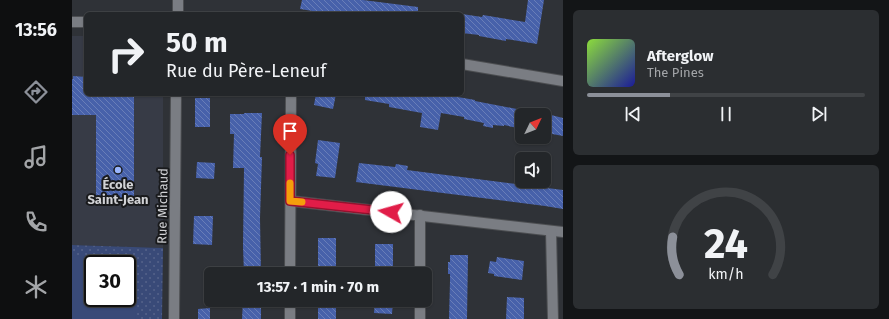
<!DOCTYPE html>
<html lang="fr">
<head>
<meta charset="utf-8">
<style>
	body { margin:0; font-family:"Fira Sans",sans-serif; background:#2b2e31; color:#f1f3f6; height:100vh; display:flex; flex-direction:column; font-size:15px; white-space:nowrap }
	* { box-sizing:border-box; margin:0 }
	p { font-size:13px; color:#a3a5a8 }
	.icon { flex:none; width:22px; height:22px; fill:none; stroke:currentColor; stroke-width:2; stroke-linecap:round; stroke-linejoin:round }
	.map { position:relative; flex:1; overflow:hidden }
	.panel { display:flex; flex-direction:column; gap:10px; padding:10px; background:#131517; width:326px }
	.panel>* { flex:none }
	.guide { position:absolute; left:12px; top:12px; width:380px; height:84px; border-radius:6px; box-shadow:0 1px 3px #0004,0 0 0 1px #404346; background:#232629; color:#f1f3f6; overflow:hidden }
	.needle { width:26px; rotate:47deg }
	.tools { position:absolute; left:443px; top:108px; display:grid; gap:8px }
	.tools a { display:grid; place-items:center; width:36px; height:36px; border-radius:6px; background:#232629; box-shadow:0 1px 3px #0004,0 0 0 1px #404346; font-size:20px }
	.speed { position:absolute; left:12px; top:255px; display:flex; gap:8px; font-size:20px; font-weight:700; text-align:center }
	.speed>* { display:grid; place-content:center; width:52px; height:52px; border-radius:50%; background:#232629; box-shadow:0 1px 3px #0004,0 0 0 1px #404346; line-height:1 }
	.speed .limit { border:2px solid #111; border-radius:6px; background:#fff; color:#111 }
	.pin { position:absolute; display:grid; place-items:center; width:34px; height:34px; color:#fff; margin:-41px -17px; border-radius:50% 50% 50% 0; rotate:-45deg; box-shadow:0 0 4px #0007 }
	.pin .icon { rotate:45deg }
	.me { position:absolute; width:44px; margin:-22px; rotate:277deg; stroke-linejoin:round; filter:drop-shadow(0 0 3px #0008) }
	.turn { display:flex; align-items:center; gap:14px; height:84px; padding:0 16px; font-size:18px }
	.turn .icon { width:52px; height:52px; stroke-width:2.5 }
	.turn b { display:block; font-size:28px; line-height:34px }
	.panel .tile { flex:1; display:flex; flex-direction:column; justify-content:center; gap:6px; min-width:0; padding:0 14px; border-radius:6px; background:#2b2e31 }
	.panel .dial { align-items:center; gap:0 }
	.dial svg { height:104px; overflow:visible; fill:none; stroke:#404346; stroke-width:7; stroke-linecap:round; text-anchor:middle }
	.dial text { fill:#f1f3f6; stroke:none }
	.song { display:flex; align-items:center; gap:12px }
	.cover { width:48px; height:48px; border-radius:6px; background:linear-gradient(135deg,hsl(90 70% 55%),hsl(240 70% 35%)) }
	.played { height:4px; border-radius:2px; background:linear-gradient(90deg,#8c9099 30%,#404346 30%) }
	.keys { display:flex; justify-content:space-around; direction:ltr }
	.trip { position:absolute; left:132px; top:267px; width:228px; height:40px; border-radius:6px; background:#232629; box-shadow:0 1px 3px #0004,0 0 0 1px #404346; font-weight:700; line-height:40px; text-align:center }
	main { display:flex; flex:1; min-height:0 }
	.menu { display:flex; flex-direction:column; width:72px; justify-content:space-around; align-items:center; background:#0e0f10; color:#a3a5a8 }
	.menu .icon { width:28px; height:28px }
	.menu .on { color:#8c9099 }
	.menu b { font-size:18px; color:#f1f3f6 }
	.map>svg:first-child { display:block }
</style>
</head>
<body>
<main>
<nav class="menu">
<b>13:56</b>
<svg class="icon on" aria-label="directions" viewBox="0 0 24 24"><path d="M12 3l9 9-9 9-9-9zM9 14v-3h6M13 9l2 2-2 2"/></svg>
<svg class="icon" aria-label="music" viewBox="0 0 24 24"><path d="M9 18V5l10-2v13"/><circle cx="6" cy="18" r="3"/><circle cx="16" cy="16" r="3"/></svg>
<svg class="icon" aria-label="phone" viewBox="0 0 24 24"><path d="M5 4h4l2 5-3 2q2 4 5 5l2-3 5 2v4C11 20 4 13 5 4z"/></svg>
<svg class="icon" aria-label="climate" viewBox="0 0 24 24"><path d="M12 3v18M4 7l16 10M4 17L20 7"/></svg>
</nav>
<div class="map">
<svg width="491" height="319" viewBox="0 0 491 319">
	<defs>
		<pattern id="grass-dots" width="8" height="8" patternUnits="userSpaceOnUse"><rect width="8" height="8" fill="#394a78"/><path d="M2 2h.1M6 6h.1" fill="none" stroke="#55638a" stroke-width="1.8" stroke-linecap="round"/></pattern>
		<pattern id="building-back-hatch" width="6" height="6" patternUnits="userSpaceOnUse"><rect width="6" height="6" fill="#4761aa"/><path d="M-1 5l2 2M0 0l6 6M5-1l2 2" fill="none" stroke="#697eb8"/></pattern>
	</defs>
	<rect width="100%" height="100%" fill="#2f3237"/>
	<!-- built -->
	<polygon fill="#373b46" points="0,36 14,36 14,94 91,94 91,248 0,245"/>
	<!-- grass -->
	<path fill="url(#grass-dots)" fill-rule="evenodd" d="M 0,245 L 91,248 L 90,319 L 0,319 ZM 21,264 L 55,264 L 55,298 L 21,298 Z"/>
	<!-- pitch -->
	<path fill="#394a78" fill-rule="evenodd" d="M 0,256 L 65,259 L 63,319 L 0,319 ZM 21,264 L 55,264 L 55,298 L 21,298 Z"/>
	<!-- building -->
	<g fill="url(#building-back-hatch)">
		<polygon points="230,0 291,0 346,7 346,14 268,14 253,11 253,13 228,9"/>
		<polygon points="456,0 472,0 465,44 434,39 434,41 407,36 407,35 390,33 390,14 410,17 411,15 453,22"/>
		<polygon points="1,76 14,77 14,94 62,94 62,198 24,198 24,115 0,115 0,79 1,79"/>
		<polygon points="244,94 264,94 261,109 242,105"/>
		<polygon points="293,94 369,94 403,100 403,101 450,110 450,129 432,125 432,126 421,125 421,128 411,126 412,123 392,119 392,117 369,113 366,130 348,127 350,113 317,107 317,104 293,100"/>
		<rect x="123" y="98" width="15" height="29"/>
		<polygon points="172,113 190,113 188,157 190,157 188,218 189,274 172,274 171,246 172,168 161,168 162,134 158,134 158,114 172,114"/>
		<polygon points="479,115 491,118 491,136 475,133"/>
		<polygon points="246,140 268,143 263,178 244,176 246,164 243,163"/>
		<polygon points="125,162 143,163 142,179 124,178"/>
		<polygon points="287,163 323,167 324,164 336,166 335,170 491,190 491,209 473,206 284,182"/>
		<polygon points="122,216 141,216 140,245 121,244"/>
		<rect x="246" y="238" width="18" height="35"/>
		<rect x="303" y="244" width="18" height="30"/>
		<polygon points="378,255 396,255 395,319 377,319 378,281 378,274 376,274 376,262 378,262"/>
		<polygon points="425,257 452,261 450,280 422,276 422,274 416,273 418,261 424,262"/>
		<polygon points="435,297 452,298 452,319 434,319"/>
		<polygon points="171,300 189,300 189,319 170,319"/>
		<rect x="246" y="300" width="18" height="19"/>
		<polygon points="303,300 321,300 320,314 302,313"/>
		<polygon points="138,308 138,319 126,319 126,309"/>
	</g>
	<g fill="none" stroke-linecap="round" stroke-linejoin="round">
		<!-- street casing -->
		<g stroke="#4c4e51" stroke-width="12">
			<g id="street">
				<polyline points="106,14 106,0"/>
				<polyline points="219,201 491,232"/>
				<polyline points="348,215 348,274"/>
				<polyline points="479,231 481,319"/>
				<polyline points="218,274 219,94"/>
				<polyline points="348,300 348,319"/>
				<polyline points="102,319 104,94"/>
				<polyline points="218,319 218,300"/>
			</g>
		</g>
		<!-- secondary casing -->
		<g stroke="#4c4e51" stroke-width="12">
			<g id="secondary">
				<polyline points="0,22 14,22"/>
				<polyline points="390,64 491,81"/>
			</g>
		</g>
		<!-- street -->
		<use href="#street" stroke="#7a7d83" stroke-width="10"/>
		<!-- secondary -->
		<use href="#secondary" stroke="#7a7d83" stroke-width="10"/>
	</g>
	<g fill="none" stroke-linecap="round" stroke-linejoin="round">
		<!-- route casing -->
		<g stroke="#92132f" stroke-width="10">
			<polyline id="route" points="218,155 218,201 319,212"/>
		</g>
		<!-- route -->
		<use href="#route" stroke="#e11d48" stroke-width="7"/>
		<!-- slow -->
		<polyline stroke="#f59e0b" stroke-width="7" points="218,183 218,201 230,202"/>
	</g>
	<!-- markers -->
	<circle fill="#99b5fd" stroke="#191a1c" stroke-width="1.5" cx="46" cy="170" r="4"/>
	<g text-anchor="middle" stroke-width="4" stroke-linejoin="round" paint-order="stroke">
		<!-- poi labels -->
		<g font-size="13" font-weight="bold" fill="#d1d2d5" stroke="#191a1c">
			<text x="46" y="189">École<tspan x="46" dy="15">Saint-Jean</tspan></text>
		</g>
		<!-- street labels -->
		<g font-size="13" fill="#d1d2d5" stroke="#191a1c">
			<text transform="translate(90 206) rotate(-89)" y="5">Rue Michaud</text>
		</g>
	</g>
</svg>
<div class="tools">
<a><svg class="needle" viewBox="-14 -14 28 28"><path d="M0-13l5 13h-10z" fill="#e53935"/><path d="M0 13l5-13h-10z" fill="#a3a5a8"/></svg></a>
<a><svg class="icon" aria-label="sound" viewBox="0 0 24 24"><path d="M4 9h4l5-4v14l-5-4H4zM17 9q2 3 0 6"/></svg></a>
</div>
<div class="speed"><div class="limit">30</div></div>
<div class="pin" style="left:218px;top:155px;background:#d93025"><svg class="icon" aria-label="arrive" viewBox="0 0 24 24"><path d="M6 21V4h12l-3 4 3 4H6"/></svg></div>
<svg class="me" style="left:319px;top:212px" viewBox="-20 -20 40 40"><circle r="19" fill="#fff"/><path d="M0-13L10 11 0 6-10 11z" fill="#e11d48"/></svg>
<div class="trip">13:57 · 1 min · 70 m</div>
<div class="guide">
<div class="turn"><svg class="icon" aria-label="right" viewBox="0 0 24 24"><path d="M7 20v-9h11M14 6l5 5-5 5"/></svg><div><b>50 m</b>Rue du Père-Leneuf</div></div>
</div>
</div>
<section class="panel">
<div class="tile">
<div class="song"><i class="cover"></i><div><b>Afterglow</b><p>The Pines</p></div></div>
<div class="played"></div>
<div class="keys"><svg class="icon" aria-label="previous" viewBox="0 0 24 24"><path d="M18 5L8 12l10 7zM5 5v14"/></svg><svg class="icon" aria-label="pause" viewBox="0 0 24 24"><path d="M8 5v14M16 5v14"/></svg><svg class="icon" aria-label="next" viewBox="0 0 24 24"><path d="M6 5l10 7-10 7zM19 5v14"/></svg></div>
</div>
<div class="tile dial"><svg viewBox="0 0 100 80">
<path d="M14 69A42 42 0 1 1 86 69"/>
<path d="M14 69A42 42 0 0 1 9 40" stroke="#8c9099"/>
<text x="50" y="56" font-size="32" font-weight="700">24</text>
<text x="50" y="72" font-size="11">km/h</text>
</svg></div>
</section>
</main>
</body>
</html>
